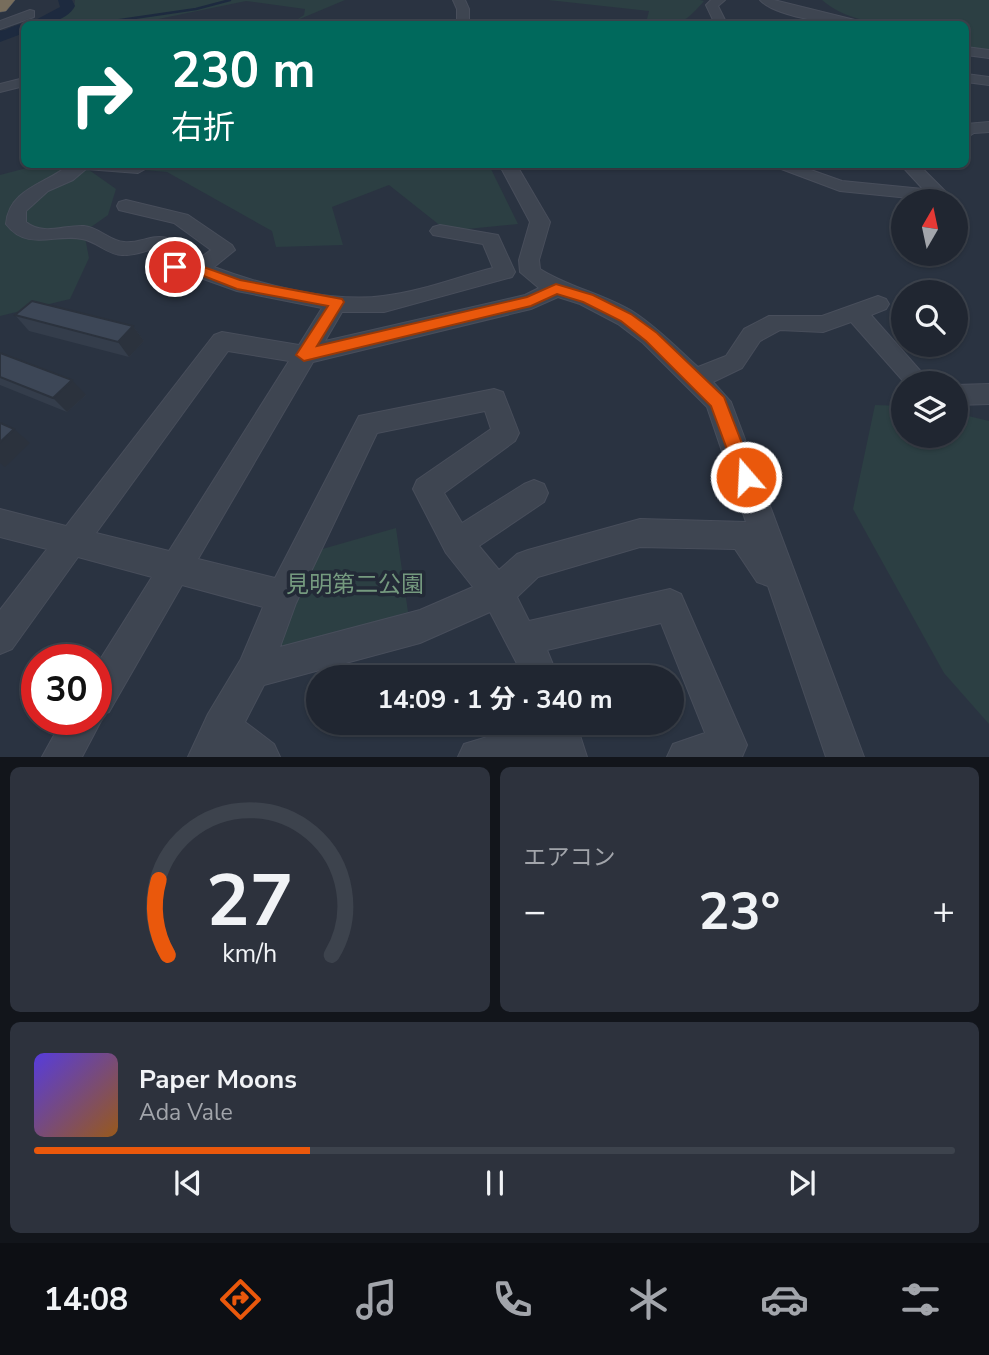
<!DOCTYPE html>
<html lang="ja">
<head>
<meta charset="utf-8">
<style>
	body { margin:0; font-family:"Nunito Sans","Noto Sans JP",sans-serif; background:#2d323d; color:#f1f3f6; height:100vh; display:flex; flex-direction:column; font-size:26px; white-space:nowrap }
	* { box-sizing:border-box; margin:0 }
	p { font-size:23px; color:#a2a5ab }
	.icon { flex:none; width:38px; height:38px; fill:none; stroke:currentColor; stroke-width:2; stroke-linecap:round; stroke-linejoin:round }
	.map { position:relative; height:757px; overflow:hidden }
	.panel { display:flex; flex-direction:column; gap:10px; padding:10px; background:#12151b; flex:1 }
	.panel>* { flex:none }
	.hud { position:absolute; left:21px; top:21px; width:948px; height:147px; border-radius:10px; box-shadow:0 2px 5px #0004,0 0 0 2px #3d434d; background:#00695c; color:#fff; overflow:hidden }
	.needle { width:46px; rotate:9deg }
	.controls { position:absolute; left:891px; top:189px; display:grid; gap:14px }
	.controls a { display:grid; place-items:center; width:77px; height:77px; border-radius:50%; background:#202631; box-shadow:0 2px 5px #0004,0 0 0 2px #3d434d; font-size:35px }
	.speed { position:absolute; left:21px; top:644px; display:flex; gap:14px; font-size:35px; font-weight:700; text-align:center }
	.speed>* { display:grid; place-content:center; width:91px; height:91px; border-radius:50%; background:#202631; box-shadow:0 2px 5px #0004,0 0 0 2px #3d434d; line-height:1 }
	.speed .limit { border:10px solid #d22; background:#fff; color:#111 }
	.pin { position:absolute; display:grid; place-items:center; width:60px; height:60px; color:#fff; margin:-30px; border:4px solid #fff; border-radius:50%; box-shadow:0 2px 7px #0007 }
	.me { position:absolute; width:77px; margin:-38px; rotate:341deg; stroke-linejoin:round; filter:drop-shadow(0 0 5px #0008) }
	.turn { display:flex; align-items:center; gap:24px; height:147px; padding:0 35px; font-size:32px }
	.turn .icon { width:91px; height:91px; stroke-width:2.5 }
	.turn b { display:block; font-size:49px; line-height:60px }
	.big { font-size:52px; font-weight:700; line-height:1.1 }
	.panel .card { flex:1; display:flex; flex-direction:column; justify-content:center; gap:10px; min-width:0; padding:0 24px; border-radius:10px; background:#2d323d }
	.panel .dial { align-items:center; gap:0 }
	.dial svg { height:182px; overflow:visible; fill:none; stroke:#3d434d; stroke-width:7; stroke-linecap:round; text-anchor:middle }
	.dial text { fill:#f1f3f6; stroke:none }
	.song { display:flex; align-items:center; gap:21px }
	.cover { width:84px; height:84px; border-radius:10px; background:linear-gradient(135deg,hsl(250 70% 55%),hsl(30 70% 35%)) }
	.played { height:7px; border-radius:4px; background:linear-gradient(90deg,#ea580c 30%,#3d434d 30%) }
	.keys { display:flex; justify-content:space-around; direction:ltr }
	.heat { display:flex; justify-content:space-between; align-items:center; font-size:38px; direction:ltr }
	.panel .tiles { flex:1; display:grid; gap:10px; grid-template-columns:1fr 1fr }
	.card:last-child { grid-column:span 2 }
	.trip { position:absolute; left:306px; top:665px; width:378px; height:70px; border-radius:35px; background:#202631; box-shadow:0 2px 5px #0004,0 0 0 2px #3d434d; font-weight:700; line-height:70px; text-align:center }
	.menu { display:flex; height:112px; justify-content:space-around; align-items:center; background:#0d0f14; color:#a2a5ab }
	.menu .icon { width:49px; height:49px }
	.menu .active { color:#ea580c }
	.menu b { font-size:32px; color:#f1f3f6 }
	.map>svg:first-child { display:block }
</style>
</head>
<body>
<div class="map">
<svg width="989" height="757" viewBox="0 0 989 757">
	<rect width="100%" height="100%" fill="#2a3341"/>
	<!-- green -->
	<g fill="#2c3f43">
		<polygon points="75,0 345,0 295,21 304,15 305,9 246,1 134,24 41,24 74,8"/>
		<path d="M 548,0 L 700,0 L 704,1 C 684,24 677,28 646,23 L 649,11 Z"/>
		<path d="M 822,0 L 989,0 L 989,52 L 966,46 L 966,24 C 919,24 859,32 822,0 Z"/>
		<polygon points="38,165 82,165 116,189 108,215 84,232 89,258 70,299 0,316 0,175"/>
		<polygon points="87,165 489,165 518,224 447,231 389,185 332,207 343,245 276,247 272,231 167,172"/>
		<polygon points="875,405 903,406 903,436 956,436 956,413 989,421 989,724 944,673 853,509"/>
		<polygon points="396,528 408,612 271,654 319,550"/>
	</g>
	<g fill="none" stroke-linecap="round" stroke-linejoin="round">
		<!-- stream -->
		<g stroke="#1d2a3f" stroke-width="2.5">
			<polyline points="93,24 196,9 230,0"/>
			<polyline points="0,32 17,30"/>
		</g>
		<!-- river -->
		<path fill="#1d2a3f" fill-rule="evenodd" d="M 58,0 L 72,0 L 75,6 C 66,23 42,24 24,24 L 24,33 L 0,42 L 0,32 C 8,29 19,22 28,24 L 60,7 Z"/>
		<!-- minor casing -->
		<g stroke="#484e5b" stroke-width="2">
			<g id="minor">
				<polygon points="453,0 465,0 469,9 469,24 457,24 457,9"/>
				<polygon points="711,0 725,0 718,6 727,24 715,24 706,5"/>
				<path d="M 760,0 L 774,0 L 871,24 C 846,26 778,19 760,0 Z"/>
				<polygon points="30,10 34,11 34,17 0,29 0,21"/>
				<polygon points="966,47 989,50 989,58 966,55"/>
				<polygon points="966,74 989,77 989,85 966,82"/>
				<polygon points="24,78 24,86 0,92 0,84"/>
				<polygon points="989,122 989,132 974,133 966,138 966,124"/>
				<path d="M 70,164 L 144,164 L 147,168 L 138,173 L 86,169 L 73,180 L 48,191 L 26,211 L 26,222 C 44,236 63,225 84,226 C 98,227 110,241 124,242 C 139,244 152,234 167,238 L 181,261 L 194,262 L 211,250 L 174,223 L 119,210 L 117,206 L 119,202 L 126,200 L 188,215 L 232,245 L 235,250 L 214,267 C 261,285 334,303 383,296 C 420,292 457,277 493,268 L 483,244 L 433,235 L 430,231 L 433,227 L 440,225 L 498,235 L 515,272 L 512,277 L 384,312 L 342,312 L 325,341 L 525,295 L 539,288 L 520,272 L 519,260 L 530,222 L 499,164 L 516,164 L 550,222 L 539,260 L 540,269 C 570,288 605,294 635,313 C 658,328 678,349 698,367 L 726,356 L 744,329 L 769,316 L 822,316 L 878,296 L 886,299 L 889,304 L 886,309 L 871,315 L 931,383 L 905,383 L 851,322 L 823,332 L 780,330 L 760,341 L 742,368 L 713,382 L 731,402 L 864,757 L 826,757 L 768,586 L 757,582 L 735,549 L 640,547 L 538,577 L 517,597 L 529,621 L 670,589 L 681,594 L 747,745 L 742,757 L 667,757 L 673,744 L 705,733 L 661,623 L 547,650 L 558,677 L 524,677 L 490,612 L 420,643 L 264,685 L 245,722 L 274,744 L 280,757 L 188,757 L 208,714 L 241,659 L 263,607 L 182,585 L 109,712 L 100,715 L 102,719 L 82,757 L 42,757 L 63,719 L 96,719 L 96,666 L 152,577 L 78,557 L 12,649 L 0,654 L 0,610 L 47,549 L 0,537 L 0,509 L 66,526 L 214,335 L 222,332 L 299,345 L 322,308 L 237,291 L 195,276 L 168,272 L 154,249 C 144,251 132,256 122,255 C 108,255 96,241 82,239 C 56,233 27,252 6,224 C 9,188 47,184 70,164 ZM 558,297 L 580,304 L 618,324 L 643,343 L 707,407 L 746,522 L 640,519 L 528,550 L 517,554 L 499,570 L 479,546 L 544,502 L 548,493 L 544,484 L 534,480 L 524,484 L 462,523 L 444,493 L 515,441 L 519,433 L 503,392 L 494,389 L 359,416 L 275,578 L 198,559 L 313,362 L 531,309 ZM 228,351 L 289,361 L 169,551 L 96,533 ZM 485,411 L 491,429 L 417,480 L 413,489 L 446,553 L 473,587 L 420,610 L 280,647 L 296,603 L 377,433 Z"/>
				<polygon points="768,164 794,164 842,181 923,189 900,164 918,164 950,196 939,201 840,191"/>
				<polygon points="989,384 989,404 956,405 956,385"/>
				<polygon points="533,723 576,723 587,757 458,757 464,744"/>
			</g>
		</g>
		<!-- highway casing -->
		<g stroke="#49505c" stroke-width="1">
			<polygon id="highway" points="0,0 15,0 6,11 0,12"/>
		</g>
		<!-- minor -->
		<use href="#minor" fill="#3e4551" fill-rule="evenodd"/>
		<!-- highway -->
		<use href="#highway" fill="#776d5c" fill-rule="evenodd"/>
	</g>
	<!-- wall -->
	<g fill="#343d4b">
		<polygon points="15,315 133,326 144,341 129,357 29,331"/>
		<polygon points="0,353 86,395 67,412 0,385"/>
	</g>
	<!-- shaded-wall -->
	<g fill="#2b323d">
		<polygon points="133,326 144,341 129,357 118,342"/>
		<polygon points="72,380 86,395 67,412 53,398"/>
		<polygon points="14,429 30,443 5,467 0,463 0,442"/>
	</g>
	<!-- building -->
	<g fill="#3d4757" stroke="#2b323d" stroke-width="2">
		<polygon points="32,301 133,326 118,342 15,315"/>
		<polygon points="0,353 72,380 53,398 0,377"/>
		<polygon points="0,423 14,429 0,442"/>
	</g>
	<!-- route -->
	<polygon fill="#ea580c" stroke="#983908" stroke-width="2" points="175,263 198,265 240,280 342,299 344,302 317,346 527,297 556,284 593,295 631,314 657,333 724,397 755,477 752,482 739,482 711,406 646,341 621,321 583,302 557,294 531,306 304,361 296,355 328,306 237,289 196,273 170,270 170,264"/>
	<g text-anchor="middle" stroke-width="7" stroke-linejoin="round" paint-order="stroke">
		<!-- near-park labels -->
		<g font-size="23" fill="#759a7f" stroke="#232a37">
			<text x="355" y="592">見明第二公園</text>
		</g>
	</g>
</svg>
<div class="controls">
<a><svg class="needle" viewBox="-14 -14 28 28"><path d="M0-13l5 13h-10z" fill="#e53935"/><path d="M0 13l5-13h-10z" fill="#a2a5ab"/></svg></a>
<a><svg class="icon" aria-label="search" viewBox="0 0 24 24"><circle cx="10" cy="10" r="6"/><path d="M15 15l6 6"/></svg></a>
<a><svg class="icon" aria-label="layers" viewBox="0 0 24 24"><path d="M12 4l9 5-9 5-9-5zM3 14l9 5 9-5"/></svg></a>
</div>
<div class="speed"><div class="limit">30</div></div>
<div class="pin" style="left:175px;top:267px;background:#d93025"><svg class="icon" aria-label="arrive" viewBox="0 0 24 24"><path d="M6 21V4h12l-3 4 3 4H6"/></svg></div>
<svg class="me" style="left:746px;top:477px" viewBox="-20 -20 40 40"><circle r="17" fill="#ea580c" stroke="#fff" stroke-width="3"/><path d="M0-11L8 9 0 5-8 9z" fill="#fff"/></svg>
<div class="trip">14:09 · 1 分 · 340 m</div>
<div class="hud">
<div class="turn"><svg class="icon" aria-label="right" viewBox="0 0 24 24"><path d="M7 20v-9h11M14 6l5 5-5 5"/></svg><div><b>230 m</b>右折</div></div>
</div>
</div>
<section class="panel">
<div class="tiles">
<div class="card dial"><svg viewBox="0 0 100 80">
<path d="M14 69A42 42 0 1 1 86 69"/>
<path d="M14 69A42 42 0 0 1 10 36" stroke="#ea580c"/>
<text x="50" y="56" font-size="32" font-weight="700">27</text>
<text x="50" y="72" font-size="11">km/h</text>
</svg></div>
<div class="card"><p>エアコン</p>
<div class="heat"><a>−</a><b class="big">23°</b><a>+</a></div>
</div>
<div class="card">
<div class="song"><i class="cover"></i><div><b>Paper Moons</b><p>Ada Vale</p></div></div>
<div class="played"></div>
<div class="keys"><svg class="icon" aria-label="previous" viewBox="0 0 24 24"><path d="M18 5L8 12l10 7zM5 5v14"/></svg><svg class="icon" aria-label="pause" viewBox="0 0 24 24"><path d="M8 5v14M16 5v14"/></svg><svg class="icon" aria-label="next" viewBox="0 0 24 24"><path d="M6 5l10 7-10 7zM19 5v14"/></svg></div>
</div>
</div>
</section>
<nav class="menu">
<b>14:08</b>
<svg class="icon active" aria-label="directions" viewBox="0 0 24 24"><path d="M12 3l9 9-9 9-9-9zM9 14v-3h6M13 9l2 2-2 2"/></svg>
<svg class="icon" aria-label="music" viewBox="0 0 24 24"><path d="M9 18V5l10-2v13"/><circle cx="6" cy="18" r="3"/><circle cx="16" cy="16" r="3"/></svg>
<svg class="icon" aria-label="phone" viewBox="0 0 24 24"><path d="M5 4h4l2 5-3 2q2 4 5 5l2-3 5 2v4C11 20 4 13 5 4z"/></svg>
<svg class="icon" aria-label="climate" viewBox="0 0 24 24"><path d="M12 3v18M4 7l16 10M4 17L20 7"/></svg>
<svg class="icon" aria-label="car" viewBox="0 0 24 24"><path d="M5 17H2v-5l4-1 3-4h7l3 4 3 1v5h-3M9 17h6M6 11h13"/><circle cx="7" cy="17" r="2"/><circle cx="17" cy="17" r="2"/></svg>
<svg class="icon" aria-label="filters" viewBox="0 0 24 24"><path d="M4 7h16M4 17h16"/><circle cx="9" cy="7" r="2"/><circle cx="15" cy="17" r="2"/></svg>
</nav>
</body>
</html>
